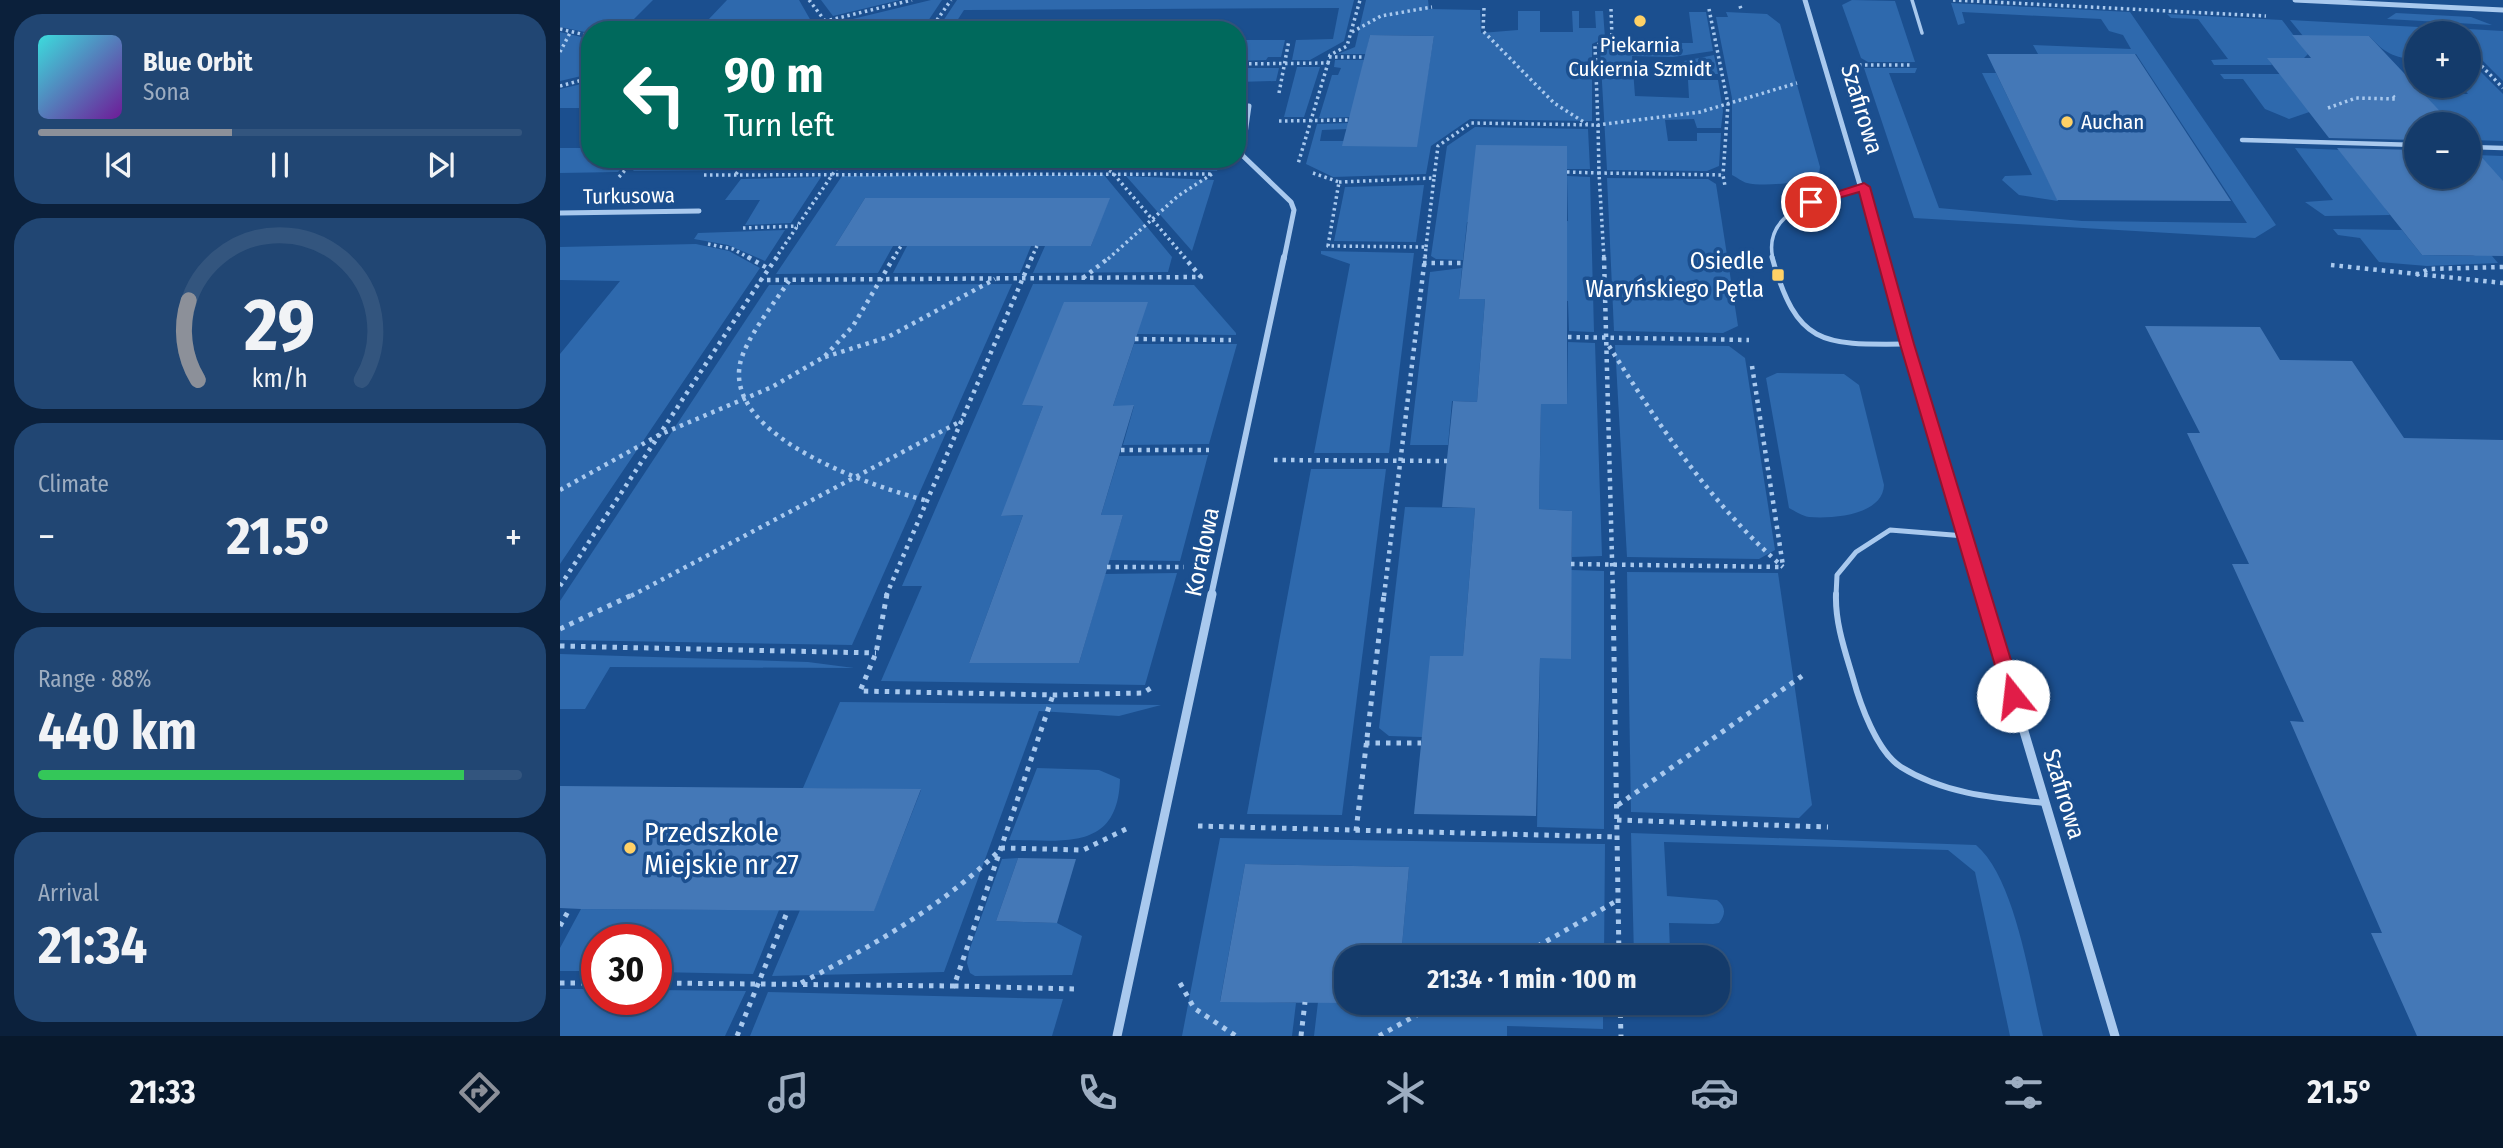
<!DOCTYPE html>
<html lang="en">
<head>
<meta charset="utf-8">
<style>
	body { margin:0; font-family:"Fira Sans Condensed",sans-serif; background:#214673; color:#f1f3f6; height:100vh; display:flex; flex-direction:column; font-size:26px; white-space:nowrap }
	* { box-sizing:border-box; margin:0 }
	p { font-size:23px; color:#9dadc1 }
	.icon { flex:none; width:38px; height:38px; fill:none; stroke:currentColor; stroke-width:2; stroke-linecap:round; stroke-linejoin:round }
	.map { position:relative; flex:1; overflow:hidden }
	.drawer { display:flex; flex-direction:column; gap:14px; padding:14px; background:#0b203b; width:560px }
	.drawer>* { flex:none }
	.banner { position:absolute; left:21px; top:21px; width:665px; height:147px; border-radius:28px; box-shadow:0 2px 5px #0004,0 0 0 2px #33557e; background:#00695c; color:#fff; overflow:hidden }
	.buttons { position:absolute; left:1844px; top:21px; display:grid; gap:14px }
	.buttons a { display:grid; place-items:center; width:77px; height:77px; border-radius:50%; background:#143b6b; box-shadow:0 2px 5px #0004,0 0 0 2px #33557e; font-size:35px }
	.speed { position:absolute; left:21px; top:924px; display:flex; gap:14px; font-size:35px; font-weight:700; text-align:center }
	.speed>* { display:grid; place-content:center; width:91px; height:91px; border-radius:50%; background:#143b6b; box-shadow:0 2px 5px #0004,0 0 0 2px #33557e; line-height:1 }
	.speed .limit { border:10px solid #d22; background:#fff; color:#111 }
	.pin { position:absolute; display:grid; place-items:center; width:60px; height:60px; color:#fff; margin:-30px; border:4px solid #fff; border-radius:50%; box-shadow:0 2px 7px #0007 }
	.me { position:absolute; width:77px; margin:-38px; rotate:344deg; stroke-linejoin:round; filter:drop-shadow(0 0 5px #0008) }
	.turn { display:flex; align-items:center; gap:24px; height:147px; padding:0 28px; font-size:32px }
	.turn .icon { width:91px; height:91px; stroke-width:2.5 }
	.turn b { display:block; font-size:49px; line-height:60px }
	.big { font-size:52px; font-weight:700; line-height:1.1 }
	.drawer .widget { flex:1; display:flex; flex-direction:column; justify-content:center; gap:10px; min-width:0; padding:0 24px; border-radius:28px; background:#214673 }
	.drawer .dial { align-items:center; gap:0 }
	.dial svg { height:182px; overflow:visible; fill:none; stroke:#33557e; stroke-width:7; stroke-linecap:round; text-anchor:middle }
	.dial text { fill:#f1f3f6; stroke:none }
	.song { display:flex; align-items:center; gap:21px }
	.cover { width:84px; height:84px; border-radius:10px; background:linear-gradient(135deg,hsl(180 70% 55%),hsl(280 70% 35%)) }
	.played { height:7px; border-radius:4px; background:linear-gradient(90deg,#8c9099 40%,#33557e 40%) }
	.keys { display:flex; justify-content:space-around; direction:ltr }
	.heat { display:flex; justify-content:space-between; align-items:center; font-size:38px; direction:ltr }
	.charge { height:10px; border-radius:5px; background:linear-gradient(90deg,#34c759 88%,#33557e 0) }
	.trip { position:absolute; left:774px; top:945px; width:396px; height:70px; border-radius:28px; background:#143b6b; box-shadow:0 2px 5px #0004,0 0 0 2px #33557e; font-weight:700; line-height:70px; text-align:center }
	.menu { display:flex; height:112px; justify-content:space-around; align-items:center; background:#08182b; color:#9dadc1 }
	.menu .icon { width:49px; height:49px }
	.menu .selected { color:#8c9099 }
	.menu b { font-size:32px; color:#f1f3f6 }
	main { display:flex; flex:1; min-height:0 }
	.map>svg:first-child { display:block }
</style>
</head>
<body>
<main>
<section class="drawer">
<div class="widget">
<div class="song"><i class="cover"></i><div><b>Blue Orbit</b><p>Sona</p></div></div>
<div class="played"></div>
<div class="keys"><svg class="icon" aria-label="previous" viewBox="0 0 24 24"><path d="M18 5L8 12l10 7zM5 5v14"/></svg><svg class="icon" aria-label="pause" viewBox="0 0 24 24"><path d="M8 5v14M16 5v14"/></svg><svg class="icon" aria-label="next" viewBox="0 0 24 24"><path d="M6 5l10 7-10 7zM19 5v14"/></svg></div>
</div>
<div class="widget dial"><svg viewBox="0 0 100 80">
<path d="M14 69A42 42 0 1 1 86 69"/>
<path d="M14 69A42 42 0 0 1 10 34" stroke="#8c9099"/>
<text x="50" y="56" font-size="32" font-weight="700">29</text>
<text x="50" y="72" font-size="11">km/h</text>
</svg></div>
<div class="widget"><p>Climate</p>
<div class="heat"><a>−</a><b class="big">21.5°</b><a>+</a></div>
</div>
<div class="widget"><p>Range · 88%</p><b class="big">440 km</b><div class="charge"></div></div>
<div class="widget"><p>Arrival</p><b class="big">21:34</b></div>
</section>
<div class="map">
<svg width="1943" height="1036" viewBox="0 0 1943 1036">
	<rect width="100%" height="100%" fill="#1b4f8f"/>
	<!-- green -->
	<g fill="#2e69ad">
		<polygon points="0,0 93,0 74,19 148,20 167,0 239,0 251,21 216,30 30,30 30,33 0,27"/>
		<polygon points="261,0 340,0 273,16"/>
		<polygon points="371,0 382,0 362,30 283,30 272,24"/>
		<polygon points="397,0 794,0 784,41 750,60 732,60 736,40 773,39 779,8 404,10 391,30 377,30"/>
		<polygon points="806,0 868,0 869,9 920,10 921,33 958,30 958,11 980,11 980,32 1013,32 1012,11 1019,11 1019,28 1036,28 1035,11 1043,11 1045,38 1032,44 1032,121 910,119 871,146 866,174 773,177 746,164 757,124 790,123 789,129 762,130 760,141 786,141 786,146 856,146 874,36 810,35 806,54 778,54 795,47"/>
		<polygon points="1292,0 1335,1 1355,62 1308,62 1301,58 1282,5"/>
		<polygon points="1391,3 1570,12 1716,225 1695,238 1354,218 1304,68 1357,68 1355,73 1329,73 1379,208 1522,221 1687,223 1576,54 1478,54 1473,45 1571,49 1563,35 1549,31 1541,19 1402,12 1405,23 1398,25"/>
		<polygon points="1129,12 1146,12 1153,51 1113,57 1072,56 1075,96 1129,98 1128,80 1158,80 1163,111 1161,128 1137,128 1134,119 1105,120 1108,141 1137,141 1137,133 1161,133 1159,166 1147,171 1047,170 1040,47 1047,43 1133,43"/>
		<path d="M 1166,12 L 1207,14 L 1220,24 L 1260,167 L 1259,174 C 1246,183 1204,187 1187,183 C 1182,182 1177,177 1172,175 L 1172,98 L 1156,17 L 1168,17 Z"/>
		<polygon points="1836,13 1911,17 1932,25 1827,19"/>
		<polygon points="1607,14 1722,20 1748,54 1744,58 1708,58 1712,65 1654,65 1651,60 1668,59 1638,19 1611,18"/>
		<path d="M 1730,20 L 1877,28 L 1883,33 L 1857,33 L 1857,59 C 1833,58 1825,53 1809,36 L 1743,36 Z"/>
		<polygon points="1890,28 1943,31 1943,81 1909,47 1909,33 1895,33"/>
		<polygon points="0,32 30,39 30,74 0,81"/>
		<polygon points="677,40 725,40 721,57 708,57 706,60 677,61"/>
		<polygon points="1154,55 1158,74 1127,74 1124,61"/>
		<polygon points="775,60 804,60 792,117 759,118 772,75 778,75 781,68 774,67"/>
		<polygon points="1909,60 1943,94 1943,141 1909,140 1909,124 1857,124 1847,89 1861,90 1864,94 1908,94 1901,86 1909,86"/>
		<polygon points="737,67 760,67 744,117 724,117"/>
		<polygon points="677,68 719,68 716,81 677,82"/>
		<polygon points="1422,73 1436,73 1498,201 1459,195 1442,180 1445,176 1472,175"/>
		<polygon points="1660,74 1720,74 1796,96 1729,119 1705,109 1683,79 1664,79"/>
		<polygon points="30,82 30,108 0,108 0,89"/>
		<polygon points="915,127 1028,129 1030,169 1007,169 1006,146 936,146 931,222 907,222 903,260 876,259 871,256 887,146"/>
		<polygon points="30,144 30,159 70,159 58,172 0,173 0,148 26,148"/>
		<polygon points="1735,148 1857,153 1857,177 1909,177 1916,155 1943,156 1943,181 1852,177 1825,208 1830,215 1765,216 1745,202 1773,200"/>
		<polygon points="83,159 181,159 173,170 73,171"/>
		<polygon points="194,159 273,159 266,169 186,170"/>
		<polygon points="292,159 515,159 528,166 286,168"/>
		<polygon points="544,159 634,159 634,168 658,168 657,171 561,167"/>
		<polygon points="544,175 612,257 608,272 473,273 485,246 531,246 549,198 305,198 275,246 333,246 318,273 216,274 282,176"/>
		<polygon points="566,176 654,180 632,251"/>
		<polygon points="1007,176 1030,177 1034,332 1009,331 1008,301 983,300 984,222 1008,221"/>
		<polygon points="261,177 231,223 185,225 200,200 165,200 181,179"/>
		<polygon points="1047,178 1148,179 1156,184 1178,326 1163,333 1054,331"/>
		<polygon points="864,185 856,242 774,241 785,187"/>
		<polygon points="1773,229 1842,230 1862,255 1913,256 1927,250 1938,263 1867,266 1819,262 1800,238 1778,235"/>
		<polygon points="225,230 205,261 168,245 134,239 138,233"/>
		<polygon points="136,244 169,251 200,268 0,564 0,354 60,281 0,280 0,247"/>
		<polygon points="347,246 471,246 460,273 333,273"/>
		<polygon points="761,251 854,253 829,453 754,453 790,264 761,254"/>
		<polygon points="902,268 899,299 925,299 917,402 892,401 888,445 850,445 870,272"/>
		<polygon points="452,284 292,645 0,640 0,601 209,285"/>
		<polygon points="473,284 634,285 676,333 676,335 577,334 462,405 483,406 442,516 463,515 409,663 519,663 545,574 617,573 585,685 321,681 362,586 342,586"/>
		<polygon points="1008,342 1035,343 1042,556 1012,557 1012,511 979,509 981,404 1007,403"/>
		<polygon points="574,344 677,344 649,444 563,445 574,406 553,406"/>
		<polygon points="1055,345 1169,346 1185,358 1215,550 1199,559 1067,557"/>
		<path d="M 1217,373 L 1284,374 L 1299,385 L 1324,485 C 1323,515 1273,519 1249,517 C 1242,516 1235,511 1229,508 L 1206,378 Z"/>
		<polygon points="648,455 620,561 549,560 563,515 541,515 559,456"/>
		<polygon points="751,469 826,469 782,815 687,814"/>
		<polygon points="845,507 915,508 903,656 862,737 829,736 819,728"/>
		<polygon points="1011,570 1044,571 1044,829 977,827 980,658"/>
		<polygon points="1067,572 1218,573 1252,805 1239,818 1071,812"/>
		<polygon points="0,654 248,662 294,668 50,667 25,709 0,709"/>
		<polygon points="280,702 601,705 559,716 479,711 384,972 212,976 240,910 314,910 361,790 243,788"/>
		<path d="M 477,768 L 539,770 L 560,779 C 558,852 503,840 449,840 Z"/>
		<path d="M 1071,833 L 1416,845 C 1456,879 1470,984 1483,1036 L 1450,1036 L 1415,872 L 1388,850 L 1104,842 L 1107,896 L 1157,900 C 1166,907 1166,914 1159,923 L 1153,924 L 1109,923 L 1110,951 L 1082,949 L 1082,957 L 1074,957 Z"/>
		<polygon points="660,838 1045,844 1044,957 841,957 849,867 685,864 660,1001 736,1003 732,1036 622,1036"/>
		<polygon points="458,858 436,921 497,923 522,936 512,975 415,976 410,973 407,963 409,951 442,859"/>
		<polygon points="21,909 219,910 193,974 96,972 96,940 37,940 37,971 0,971 0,948"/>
		<polygon points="0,989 37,989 37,999 96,999 96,990 186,991 165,1036 0,1036"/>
		<polygon points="208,992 503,999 492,1036 190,1036"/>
		<polygon points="758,1002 1043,1003 1043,1029 947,1026 947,1036 754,1036"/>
	</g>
	<!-- building -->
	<g fill="#4478b7">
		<polygon points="810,35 874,36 857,147 782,146"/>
		<polygon points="1732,35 1809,36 1892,124 1857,124 1857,140 1769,138 1707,58 1751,58"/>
		<polygon points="1427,54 1575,54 1671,201 1497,200"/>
		<polygon points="916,145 1007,146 1007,404 981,404 979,509 1012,511 1011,659 980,658 976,816 854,814 870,656 903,656 915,508 882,507 893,401 917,402 925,299 899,299"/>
		<polygon points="1777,148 1857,150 1857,177 1909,177 1909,152 1917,152 1943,181 1943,256 1862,255"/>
		<polygon points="305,198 550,198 531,246 275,246"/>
		<polygon points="504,302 588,302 553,406 574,405 541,515 563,515 519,663 409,663 463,515 441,516 483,406 462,405"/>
		<polygon points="1585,326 1700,327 1720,360 1792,361 1844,438 1943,440 1943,1036 1857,1036 1811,933 1822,933 1730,721 1744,722 1672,564 1689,564 1627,433 1640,433"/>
		<polygon points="0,786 243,788 361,789 314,911 21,909 0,908"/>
		<polygon points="458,858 516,859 497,923 436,921"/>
		<polygon points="685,864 849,867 841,957 786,957 786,1003 660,1002"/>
	</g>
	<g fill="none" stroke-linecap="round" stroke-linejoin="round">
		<!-- path-far2 -->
		<g stroke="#a9c9ee" stroke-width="3.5" stroke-dasharray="2.5 3.5" stroke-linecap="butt">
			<polyline points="249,0 272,30"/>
			<polyline points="1393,0 1706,16"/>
			<polyline points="1180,6 1181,9"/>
			<polyline points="924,8 923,31 994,103 1027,124"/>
			<polyline points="1051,9 1052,38 1035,46 1038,125 1140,112 1237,83"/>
			<polyline points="1149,9 1168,104 1163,175"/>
			<polyline points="0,29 30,36"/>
			<polyline points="229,30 352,0"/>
			<polyline points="370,30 391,0"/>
			<polyline points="792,32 821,16 872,7"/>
			<polyline points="0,52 11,31"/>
			<polyline points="1909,53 1943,88"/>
			<polyline points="769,57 805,57"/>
			<polyline points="768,63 770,55 787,46 800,0"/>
			<polyline points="677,64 768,63 738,164"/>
			<polyline points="1299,65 1350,65"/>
			<polyline points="0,86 30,78"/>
			<polyline points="719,93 729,40"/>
			<polyline points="1768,108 1796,98 1836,99 1833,96"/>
			<polyline points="719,121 791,120"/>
			<polyline points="528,159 552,172 626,259"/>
			<polyline points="1007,172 1039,173 1044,259"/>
			<polyline points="753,173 779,182 768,246 866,247 865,259"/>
			<polyline points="176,174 187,159"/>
			<polyline points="144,175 654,174"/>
			<polyline points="59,177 75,159"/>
			<polyline points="779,182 874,178 878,146 911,123 1038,125 1039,173 1163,175 1165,186"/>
			<polyline points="183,228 238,226"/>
			<polyline points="148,244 173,249 191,259"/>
			<polyline points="866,247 874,178"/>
			<polyline points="215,259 283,159"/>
			<polyline points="333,259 341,246"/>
			<polyline points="471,259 477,246"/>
			<polyline points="548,259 618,196 652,174"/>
		</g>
		<!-- path-far1 -->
		<g stroke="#a9c9ee" stroke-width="4.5" stroke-dasharray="3.5 5" stroke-linecap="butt">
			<polyline points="188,257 209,269"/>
			<polyline points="217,257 201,280 641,277 624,257"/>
			<polyline points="1044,257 1053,596"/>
			<polyline points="863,263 903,263"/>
			<polyline points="1771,265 1943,283"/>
			<polyline points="1856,275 1869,269 1943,267"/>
			<polyline points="523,278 550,257"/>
			<path d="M 229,281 C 215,302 185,339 180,364 C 165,438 314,487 368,501"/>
			<polyline points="1008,337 1189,340"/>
			<polyline points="575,339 671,340"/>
			<path d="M 1049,346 C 1100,427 1151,504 1223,567"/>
			<polyline points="265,357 328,337 435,279"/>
			<polyline points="1192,366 1223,566"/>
			<polyline points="561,450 649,450"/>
			<polyline points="714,460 887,461"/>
			<polyline points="0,490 99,435 212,387 264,357 293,326 334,257"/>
			<polyline points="1011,564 1222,567"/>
			<polyline points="547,567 624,567"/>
			<polyline points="0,586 201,280"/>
			<polyline points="71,596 403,420"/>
			<polyline points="326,596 472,257"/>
			<polyline points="824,596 865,257"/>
		</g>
		<!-- path -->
		<g stroke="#a9c9ee" stroke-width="5" stroke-dasharray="4.5 6" stroke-linecap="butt">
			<polyline points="327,594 316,653 300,691 493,695 583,693 594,686"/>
			<polyline points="1053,594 1059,957"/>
			<polyline points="0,629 74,594"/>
			<polyline points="0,646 316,653"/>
			<polyline points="805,743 861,743"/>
			<polyline points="1058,805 1242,676"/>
			<polyline points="1057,820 1268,827"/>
			<polyline points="638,826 1057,837"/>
			<polyline points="796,831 824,594"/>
			<polyline points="0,926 10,908"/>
			<polyline points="959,957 1058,900"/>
			<polyline points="0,983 37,983"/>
			<polyline points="96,983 394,986 493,695"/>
			<path d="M 241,983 C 314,945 383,906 442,848 L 523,850 L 566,829"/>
			<polyline points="620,983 634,1008 676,1036"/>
			<polyline points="394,986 517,989"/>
			<polyline points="1060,1003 1061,1036"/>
			<polyline points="177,1036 228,910"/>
			<polyline points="741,1036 745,1002"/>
			<polyline points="819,1036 878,1003"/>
		</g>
		<!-- service-far2 -->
		<g stroke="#a9c9ee" stroke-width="3.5">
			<polyline points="1352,0 1362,33"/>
			<path d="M 1213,259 C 1201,208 1267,196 1304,187"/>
		</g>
		<!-- service-far1 -->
		<g stroke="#a9c9ee" stroke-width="5">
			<path d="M 1212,257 C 1237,346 1262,345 1347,344"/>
			<polyline points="1276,596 1277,575 1296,552 1330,530 1405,536"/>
		</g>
		<!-- service -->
		<path stroke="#a9c9ee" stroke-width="6" d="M 1276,594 C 1275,623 1285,651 1293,678 C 1300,704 1317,752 1341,767 C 1384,794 1435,798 1485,803"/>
		<!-- pedestrian -->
		<g stroke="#a9c9ee" stroke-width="4.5">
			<polyline points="1682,140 1857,145"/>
			<polyline points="1909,147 1943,148"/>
		</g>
		<!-- minor-far2 -->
		<g stroke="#a9c9ee" stroke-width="5">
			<polyline points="1245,0 1322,259"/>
			<polyline points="1735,0 1943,10"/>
			<polyline points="677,106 689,106 682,155 731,202 734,210 724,259"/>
			<polyline points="0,213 139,211"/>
		</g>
		<!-- minor-far1 -->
		<g stroke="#a9c9ee" stroke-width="6">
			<polyline points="1322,257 1423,596"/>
			<polyline points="651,596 724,257"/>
		</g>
		<!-- minor -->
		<g stroke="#a9c9ee" stroke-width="9">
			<polyline points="1423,594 1555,1036"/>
			<polyline points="557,1036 652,594"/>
		</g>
	</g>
	<!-- route -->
	<polygon fill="#e11d48" stroke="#92132f" stroke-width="2" points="1304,183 1310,187 1354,344 1462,696 1460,702 1453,704 1447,702 1444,696 1340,344 1299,192 1251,206 1245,202"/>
	<!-- markers -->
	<g fill="#ffd166" stroke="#1b4f8f" stroke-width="2.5">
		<circle cx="1080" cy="21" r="7"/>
		<circle cx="1507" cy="122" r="7"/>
		<rect x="1211" y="268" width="14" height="14" rx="3.5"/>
		<circle cx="70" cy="848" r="7"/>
	</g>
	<g text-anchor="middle" stroke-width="7" stroke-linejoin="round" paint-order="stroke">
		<!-- far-poi labels -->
		<g font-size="21" fill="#fff" stroke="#1b4f8f">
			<text x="1080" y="52">Piekarnia<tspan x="1080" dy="24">Cukiernia Szmidt</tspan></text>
			<text x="1521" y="129" text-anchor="start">Auchan</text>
		</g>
		<!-- far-street labels -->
		<g font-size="21" fill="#fff" stroke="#1b4f8f">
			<text transform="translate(69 196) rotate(-1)" y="7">Turkusowa</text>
		</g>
		<!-- street labels -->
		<g font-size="24" fill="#fff" stroke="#1b4f8f">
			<text transform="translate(1302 109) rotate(73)" y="8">Szafirowa</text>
			<text transform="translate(642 552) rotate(-78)" y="8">Koralowa</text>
			<text transform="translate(1504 794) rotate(73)" y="8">Szafirowa</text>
		</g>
		<!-- poi labels -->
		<g font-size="24" fill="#fff" stroke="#1b4f8f" text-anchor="end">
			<text x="1204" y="269">Osiedle<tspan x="1204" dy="28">Waryńskiego Pętla</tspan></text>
		</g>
		<!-- near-poi labels -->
		<g font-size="28" fill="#fff" stroke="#1b4f8f" text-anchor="start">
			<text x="84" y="842">Przedszkole<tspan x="84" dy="32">Miejskie nr 27</tspan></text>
		</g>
	</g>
</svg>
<div class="buttons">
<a>+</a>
<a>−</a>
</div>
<div class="speed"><div class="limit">30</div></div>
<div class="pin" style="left:1251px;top:202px;background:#d93025"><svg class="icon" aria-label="arrive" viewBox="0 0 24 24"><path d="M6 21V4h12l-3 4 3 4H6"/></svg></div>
<svg class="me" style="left:1453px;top:696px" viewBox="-20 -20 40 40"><circle r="19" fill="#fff"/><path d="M0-13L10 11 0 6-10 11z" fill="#e11d48"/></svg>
<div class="trip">21:34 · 1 min · 100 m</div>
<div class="banner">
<div class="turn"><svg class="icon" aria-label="left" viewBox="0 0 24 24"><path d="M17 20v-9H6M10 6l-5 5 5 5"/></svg><div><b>90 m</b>Turn left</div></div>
</div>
</div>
</main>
<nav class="menu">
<b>21:33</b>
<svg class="icon selected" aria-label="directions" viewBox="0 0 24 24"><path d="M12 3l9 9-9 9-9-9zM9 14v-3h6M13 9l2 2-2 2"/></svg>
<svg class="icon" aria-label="music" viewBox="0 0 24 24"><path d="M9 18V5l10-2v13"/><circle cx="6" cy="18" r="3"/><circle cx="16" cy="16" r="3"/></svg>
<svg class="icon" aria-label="phone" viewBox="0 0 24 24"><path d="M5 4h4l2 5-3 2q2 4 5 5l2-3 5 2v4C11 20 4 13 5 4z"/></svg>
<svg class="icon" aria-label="climate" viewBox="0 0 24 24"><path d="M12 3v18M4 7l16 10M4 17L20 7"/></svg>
<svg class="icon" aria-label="car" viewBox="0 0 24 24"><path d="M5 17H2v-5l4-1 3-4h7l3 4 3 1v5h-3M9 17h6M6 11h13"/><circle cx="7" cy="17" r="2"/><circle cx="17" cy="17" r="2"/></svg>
<svg class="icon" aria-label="filters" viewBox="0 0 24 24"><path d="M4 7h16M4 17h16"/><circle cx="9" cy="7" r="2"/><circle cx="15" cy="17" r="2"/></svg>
<b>21.5°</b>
</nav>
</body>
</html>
